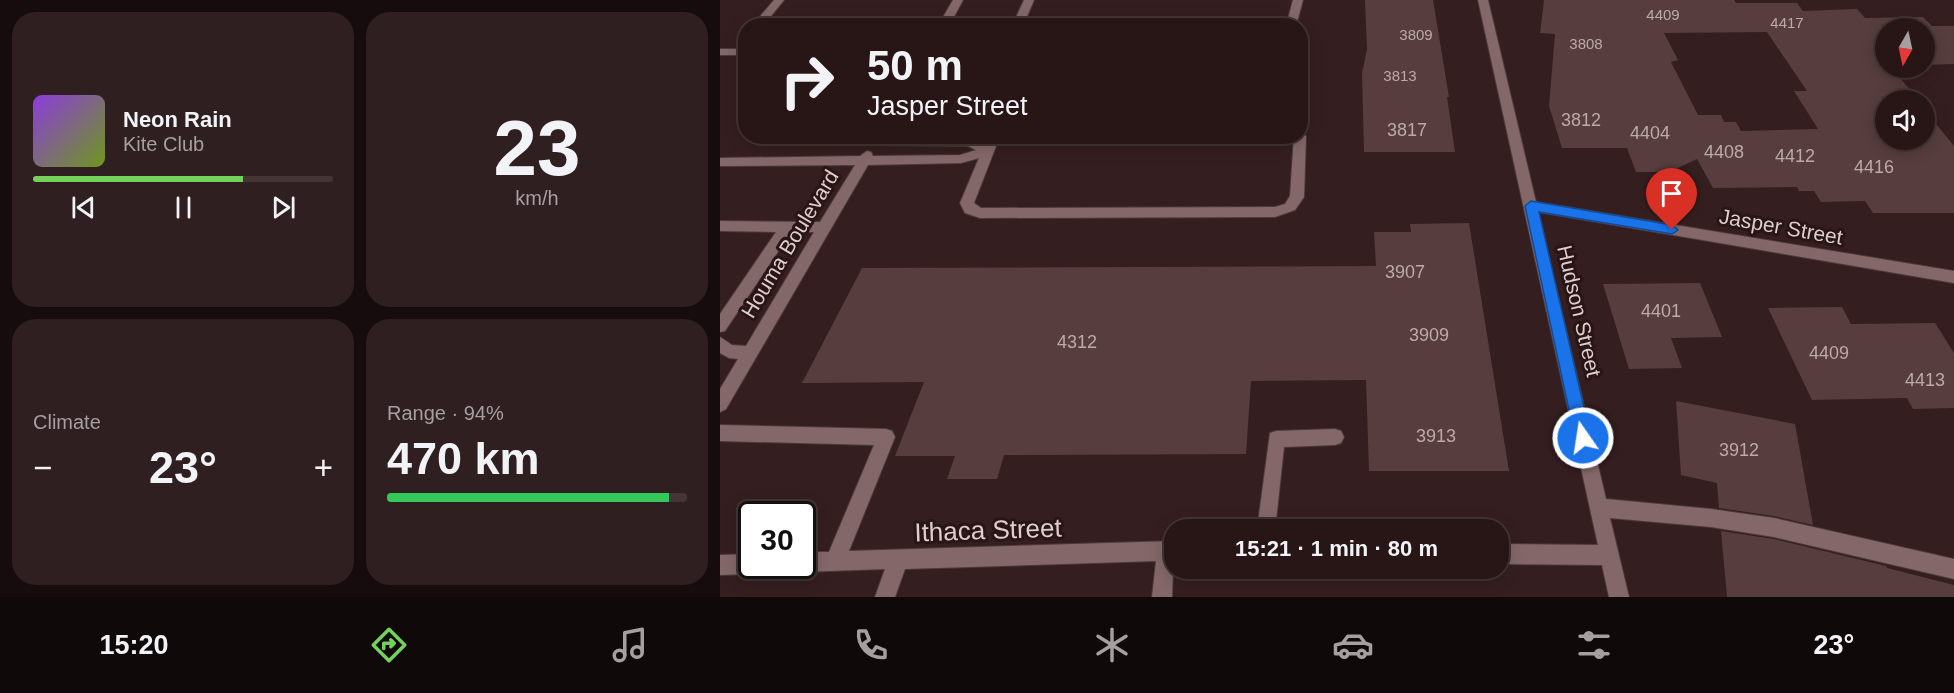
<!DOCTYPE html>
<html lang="en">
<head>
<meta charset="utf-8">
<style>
	body { margin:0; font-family:Helvetica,sans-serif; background:#301f20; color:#f1f3f6; height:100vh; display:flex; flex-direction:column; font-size:22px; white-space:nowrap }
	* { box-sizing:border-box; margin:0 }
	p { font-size:20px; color:#a59fa1 }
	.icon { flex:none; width:33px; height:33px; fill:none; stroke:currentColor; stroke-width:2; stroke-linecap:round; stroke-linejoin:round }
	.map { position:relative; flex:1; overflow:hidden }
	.sheet { display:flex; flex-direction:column; gap:12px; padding:12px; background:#160c0d; width:720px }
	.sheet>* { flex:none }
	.top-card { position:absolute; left:18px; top:18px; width:570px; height:126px; border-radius:24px; box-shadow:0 3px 15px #0003,0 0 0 2px #443536; background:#281617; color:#f1f3f6; overflow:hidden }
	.needle { width:39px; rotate:189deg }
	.tools { position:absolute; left:1155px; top:18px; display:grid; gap:12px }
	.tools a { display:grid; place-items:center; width:60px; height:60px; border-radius:50%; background:#281617; box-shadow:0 3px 15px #0003,0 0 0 2px #443536; font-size:30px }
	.speed { position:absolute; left:18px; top:501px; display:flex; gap:12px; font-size:30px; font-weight:700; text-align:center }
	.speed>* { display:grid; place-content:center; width:78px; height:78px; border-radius:50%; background:#281617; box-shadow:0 3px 15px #0003,0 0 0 2px #443536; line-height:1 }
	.speed .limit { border:3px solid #111; border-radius:9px; background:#fff; color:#111 }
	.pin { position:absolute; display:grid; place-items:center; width:51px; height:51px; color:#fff; margin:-62px -26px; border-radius:50% 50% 50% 0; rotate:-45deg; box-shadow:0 0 6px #0007 }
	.pin .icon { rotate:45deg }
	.me { position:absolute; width:66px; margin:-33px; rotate:347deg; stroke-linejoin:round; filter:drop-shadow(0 0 4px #0008) }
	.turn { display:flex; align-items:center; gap:21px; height:126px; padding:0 30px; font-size:27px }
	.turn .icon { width:78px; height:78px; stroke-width:2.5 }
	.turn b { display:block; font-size:42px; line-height:51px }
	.big { font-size:45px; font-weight:700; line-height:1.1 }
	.sheet .card { flex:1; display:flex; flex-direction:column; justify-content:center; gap:9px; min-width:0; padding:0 21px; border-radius:24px; background:#301f20 }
	.sheet .dial { align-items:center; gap:0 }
	.dial b { font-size:78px; line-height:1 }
	.song { display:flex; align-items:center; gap:18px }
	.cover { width:72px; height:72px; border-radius:9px; background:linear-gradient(135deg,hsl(270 70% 55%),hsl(80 70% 35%)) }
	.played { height:6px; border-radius:3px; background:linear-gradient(90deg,#74d25b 70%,#443536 70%) }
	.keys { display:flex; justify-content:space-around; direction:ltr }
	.heat { display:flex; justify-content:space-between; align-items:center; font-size:33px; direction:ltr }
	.charge { height:9px; border-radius:4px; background:linear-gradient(90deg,#34c759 94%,#443536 0) }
	.sheet .tiles { flex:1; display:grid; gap:12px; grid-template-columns:repeat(2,1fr) }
	.trip { position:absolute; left:444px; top:519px; width:345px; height:60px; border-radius:24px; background:#281617; box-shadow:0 3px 15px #0003,0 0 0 2px #443536; font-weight:700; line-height:60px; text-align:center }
	.menu { display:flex; height:96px; justify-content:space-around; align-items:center; background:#100909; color:#a59fa1 }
	.menu .icon { width:42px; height:42px }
	.menu .current { color:#74d25b }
	.menu b { font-size:27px; color:#f1f3f6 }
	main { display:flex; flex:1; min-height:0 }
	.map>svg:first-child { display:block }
</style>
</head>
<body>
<main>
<section class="sheet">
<div class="tiles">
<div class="card">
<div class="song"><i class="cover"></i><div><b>Neon Rain</b><p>Kite Club</p></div></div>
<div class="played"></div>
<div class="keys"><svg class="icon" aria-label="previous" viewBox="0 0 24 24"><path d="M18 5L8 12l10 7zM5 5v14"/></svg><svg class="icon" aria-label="pause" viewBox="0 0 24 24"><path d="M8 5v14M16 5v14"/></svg><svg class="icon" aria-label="next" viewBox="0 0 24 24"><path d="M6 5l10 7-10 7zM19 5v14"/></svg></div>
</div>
<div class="card dial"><b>23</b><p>km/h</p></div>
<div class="card"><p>Climate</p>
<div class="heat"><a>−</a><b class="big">23°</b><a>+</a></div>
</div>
<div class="card"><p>Range · 94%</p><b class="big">470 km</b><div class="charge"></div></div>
</div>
</section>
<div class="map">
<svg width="1234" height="597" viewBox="0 0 1234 597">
	<rect width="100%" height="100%" fill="#351e1f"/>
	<!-- building -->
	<g fill="#573d3e" fill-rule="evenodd">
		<polygon points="645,0 713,0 729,97 727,97 735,152 644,152 642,73 647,50"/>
		<path d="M 824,0 L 1014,0 L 1016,3 L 1077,3 L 1083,11 L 1137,9 L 1145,18 L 1203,17 L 1212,26 L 1234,26 L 1234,64 L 1204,65 L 1204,28 L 1166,28 L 1166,68 L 1172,68 L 1198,100 L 1166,100 L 1166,140 L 1204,140 L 1204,109 L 1234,146 L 1234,213 L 1153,213 L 1145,201 L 1101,202 L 1094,191 L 1079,191 L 1077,187 L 993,188 L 977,159 L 949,172 L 916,172 L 907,148 L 842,148 L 829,106 L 835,34 L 820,33 ZM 1047,32 L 1087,91 L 1074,91 L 1098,129 L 1021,131 L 1016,122 L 1004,122 L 1001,115 L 978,115 L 951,62 L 958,60 L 944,33 Z"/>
		<polygon points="749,223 789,471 649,471 646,380 531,381 526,454 284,455 277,479 227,479 235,456 175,456 204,382 82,383 142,268 656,266 654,232 691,232 690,224"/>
		<polygon points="980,283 1002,337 951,338 962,368 909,369 883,284"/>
		<polygon points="1122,307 1131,324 1215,323 1234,353 1234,408 1193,409 1187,398 1092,400 1048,308"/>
		<polygon points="956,401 1075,424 1093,525 1054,516 999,508 997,483 961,475"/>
		<polygon points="1001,531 1054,539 1166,566 1167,568 1234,585 1234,597 1007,597"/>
	</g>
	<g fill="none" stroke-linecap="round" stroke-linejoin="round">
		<!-- minor casing -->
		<g stroke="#4d3a3c" stroke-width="2">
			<g id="minor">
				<polygon points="54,0 64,0 43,26 32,26"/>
				<polygon points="233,0 243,0 229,26 218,26"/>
				<polygon points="304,0 314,0 303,26 292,26"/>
				<polygon points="573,0 583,0 576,26 566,26"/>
				<polygon points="758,0 768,0 816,202 1234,271 1234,283 818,212 886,499 991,509 1054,518 1234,559 1234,579 1054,537 991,527 890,518 909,597 889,597 882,565 778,564 778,544 878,545"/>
				<rect x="0" y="49" width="26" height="6"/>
				<polygon points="580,97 586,101 586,121 580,125"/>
				<polygon points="580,132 586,136 584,197 575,210 555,217 260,218 245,213 240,203 259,158 241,163 148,165 6,409 0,412 0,389 18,359 9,358 0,353 0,337 12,345 26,346 94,232 71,232 5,331 0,332 0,314 56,232 0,231 0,221 100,222 135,165 0,166 0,158 140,156 147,151 151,152 153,156 240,155 256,150 248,146 155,145 149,141 155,137 250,138 265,144 268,136 280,136 254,203 261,208 555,207 565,204 570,196 574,136 580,136"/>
				<polygon points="0,425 166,429 172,431 175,437 129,551 454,541 452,597 432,597 436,561 185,569 175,597 155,597 165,569 82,572 75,569 74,566 82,566 82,552 109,552 154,445 0,441"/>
				<polygon points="615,429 621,431 624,437 621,443 615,445 564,447 555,530 537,530 550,433 556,431"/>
				<polygon points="32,554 32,566 41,566 39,571 32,574 0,575 0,555"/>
			</g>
		</g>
		<!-- minor -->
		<use href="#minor" fill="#846869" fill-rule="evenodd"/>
	</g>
	<!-- route -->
	<polygon fill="#1a73e8" stroke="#114b97" stroke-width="1.5" points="811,201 952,225 958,230 952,234 819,212 871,438 868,443 863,445 857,443 855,438 805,206"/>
	<g text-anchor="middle" stroke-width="6" stroke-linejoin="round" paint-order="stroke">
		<!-- far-number labels -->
		<g font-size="15" fill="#bca9aa">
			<text x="943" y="20">4409</text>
			<text x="1067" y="28">4417</text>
			<text x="696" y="40">3809</text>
			<text x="866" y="49">3808</text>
			<text x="680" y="81">3813</text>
		</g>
		<!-- number labels -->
		<g font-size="18" fill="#bca9aa">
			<text x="861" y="126">3812</text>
			<text x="687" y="136">3817</text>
			<text x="930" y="139">4404</text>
			<text x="1004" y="158">4408</text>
			<text x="1075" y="162">4412</text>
			<text x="1154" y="173">4416</text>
			<text x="685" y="278">3907</text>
			<text x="941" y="317">4401</text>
			<text x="709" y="341">3909</text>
			<text x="357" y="348">4312</text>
			<text x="1109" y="359">4409</text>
			<text x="1205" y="386">4413</text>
			<text x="716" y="442">3913</text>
			<text x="1019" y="456">3912</text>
		</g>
		<!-- street labels -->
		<g font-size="21" fill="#ddcdce" stroke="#2a1516">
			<text transform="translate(1061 227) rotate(10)" y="7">Jasper Street</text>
			<text transform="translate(70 244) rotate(-59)" y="7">Houma Boulevard</text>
			<text transform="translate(859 311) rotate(77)" y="7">Hudson Street</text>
		</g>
		<!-- near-street labels -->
		<g font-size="26" fill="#ddcdce" stroke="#2a1516">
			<text transform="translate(268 530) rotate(-2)" y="9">Ithaca Street</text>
		</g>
	</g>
</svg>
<div class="tools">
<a><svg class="needle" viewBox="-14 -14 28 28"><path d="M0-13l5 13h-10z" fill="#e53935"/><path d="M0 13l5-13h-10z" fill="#a59fa1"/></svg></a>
<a><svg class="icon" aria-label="sound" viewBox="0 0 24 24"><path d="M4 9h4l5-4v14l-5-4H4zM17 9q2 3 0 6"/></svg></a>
</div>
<div class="speed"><div class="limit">30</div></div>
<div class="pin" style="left:952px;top:230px;background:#d93025"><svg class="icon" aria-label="arrive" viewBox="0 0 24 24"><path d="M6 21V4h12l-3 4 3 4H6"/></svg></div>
<svg class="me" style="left:863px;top:438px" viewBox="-20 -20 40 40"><circle r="17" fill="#1a73e8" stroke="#fff" stroke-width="3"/><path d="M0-11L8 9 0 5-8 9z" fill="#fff"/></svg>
<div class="trip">15:21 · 1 min · 80 m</div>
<div class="top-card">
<div class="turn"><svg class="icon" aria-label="right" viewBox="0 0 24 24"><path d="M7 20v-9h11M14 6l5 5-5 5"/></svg><div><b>50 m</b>Jasper Street</div></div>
</div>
</div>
</main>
<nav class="menu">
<b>15:20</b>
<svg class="icon current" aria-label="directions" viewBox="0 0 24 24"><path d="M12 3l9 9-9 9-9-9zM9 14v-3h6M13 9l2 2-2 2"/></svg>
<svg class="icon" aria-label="music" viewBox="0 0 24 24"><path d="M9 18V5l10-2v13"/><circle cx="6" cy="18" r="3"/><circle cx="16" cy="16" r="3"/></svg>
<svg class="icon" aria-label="phone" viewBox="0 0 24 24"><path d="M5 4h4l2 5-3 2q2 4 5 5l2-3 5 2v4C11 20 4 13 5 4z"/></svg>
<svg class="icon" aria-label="climate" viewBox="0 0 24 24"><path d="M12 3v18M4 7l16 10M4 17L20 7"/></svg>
<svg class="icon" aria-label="car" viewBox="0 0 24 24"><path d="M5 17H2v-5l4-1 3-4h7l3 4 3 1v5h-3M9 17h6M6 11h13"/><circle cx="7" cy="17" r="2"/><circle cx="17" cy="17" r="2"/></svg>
<svg class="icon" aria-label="filters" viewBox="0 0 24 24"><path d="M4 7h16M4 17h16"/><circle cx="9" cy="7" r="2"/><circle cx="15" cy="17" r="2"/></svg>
<b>23°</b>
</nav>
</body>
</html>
